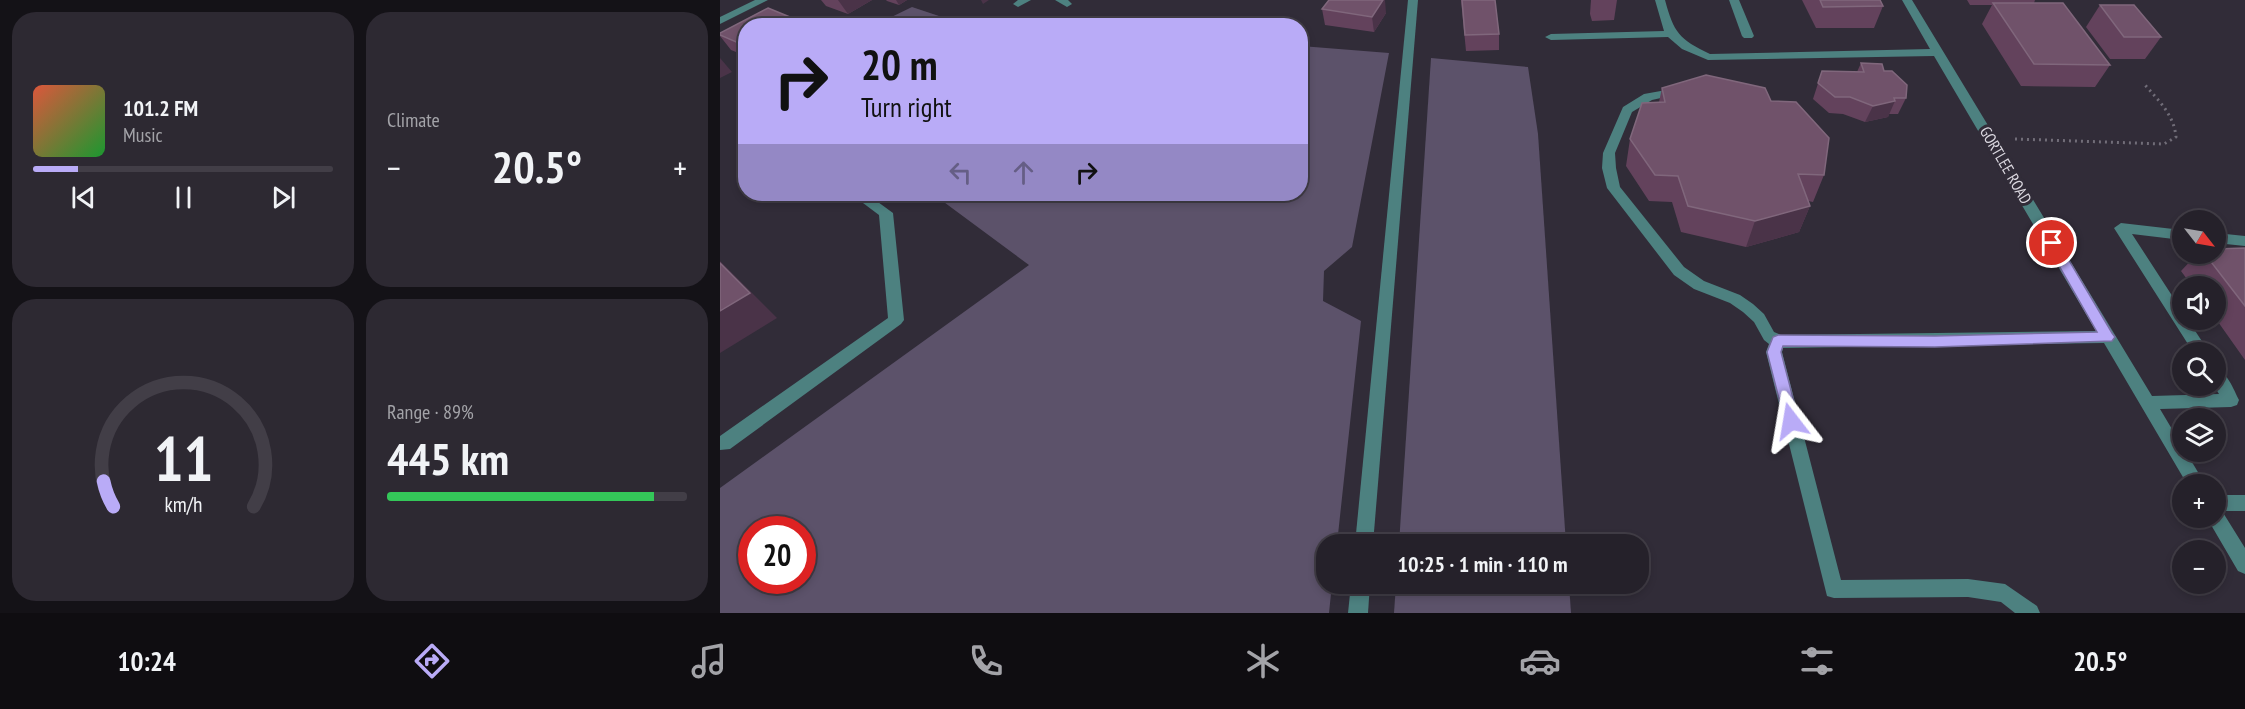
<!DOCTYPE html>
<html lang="en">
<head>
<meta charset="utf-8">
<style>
	body { margin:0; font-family:"PT Sans Narrow",sans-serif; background:#2d2932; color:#f1f3f6; height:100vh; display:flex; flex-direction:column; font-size:22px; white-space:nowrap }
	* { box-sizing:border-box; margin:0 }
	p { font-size:20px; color:#a3a3a8 }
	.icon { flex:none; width:33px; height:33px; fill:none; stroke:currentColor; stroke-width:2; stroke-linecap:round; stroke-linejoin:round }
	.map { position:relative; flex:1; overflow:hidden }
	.panel { display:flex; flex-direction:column; gap:12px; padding:12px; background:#141217; width:720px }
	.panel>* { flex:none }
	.banner { position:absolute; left:18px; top:18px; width:570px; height:183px; border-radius:24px; box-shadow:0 3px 9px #0003,0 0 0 2px #423e47; background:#b9abf7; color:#111; overflow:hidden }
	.needle { width:39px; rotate:121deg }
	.fabs { position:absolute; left:1452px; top:210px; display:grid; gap:12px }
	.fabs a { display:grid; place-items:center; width:54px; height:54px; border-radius:50%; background:#25212a; box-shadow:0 3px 9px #0003,0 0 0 2px #423e47; font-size:30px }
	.speed { position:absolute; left:18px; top:516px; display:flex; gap:12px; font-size:30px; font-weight:700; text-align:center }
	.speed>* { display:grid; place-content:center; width:78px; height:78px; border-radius:50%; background:#25212a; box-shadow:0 3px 9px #0003,0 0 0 2px #423e47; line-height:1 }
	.speed .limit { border:9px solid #d22; background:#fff; color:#111 }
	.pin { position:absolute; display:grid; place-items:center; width:51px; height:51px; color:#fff; margin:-26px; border:3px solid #fff; border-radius:50%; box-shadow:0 2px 6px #0007 }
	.me { position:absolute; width:66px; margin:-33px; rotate:346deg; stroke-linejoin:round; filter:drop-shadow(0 0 4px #0008) }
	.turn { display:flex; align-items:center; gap:21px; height:126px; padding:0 24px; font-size:27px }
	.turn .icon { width:78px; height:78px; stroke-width:2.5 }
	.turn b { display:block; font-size:42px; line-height:51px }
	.lanes { display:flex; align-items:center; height:57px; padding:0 24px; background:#0003; justify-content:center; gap:30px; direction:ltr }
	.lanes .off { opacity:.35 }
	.big { font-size:45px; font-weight:600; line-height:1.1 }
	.panel .card { flex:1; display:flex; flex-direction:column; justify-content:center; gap:9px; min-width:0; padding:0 21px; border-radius:24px; background:#2d2932 }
	.panel .dial { align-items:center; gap:0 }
	.dial svg { height:156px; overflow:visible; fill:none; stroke:#423e47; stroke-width:7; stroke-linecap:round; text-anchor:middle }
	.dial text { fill:#f1f3f6; stroke:none }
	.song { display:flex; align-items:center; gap:18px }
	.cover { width:72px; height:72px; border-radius:9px; background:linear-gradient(135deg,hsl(10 70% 55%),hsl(130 70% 35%)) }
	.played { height:6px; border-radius:3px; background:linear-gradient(90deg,#b9abf7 15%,#423e47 15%) }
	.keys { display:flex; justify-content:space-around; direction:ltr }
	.heat { display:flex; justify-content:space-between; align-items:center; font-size:33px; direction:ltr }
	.charge { height:9px; border-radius:4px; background:linear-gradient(90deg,#34c759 89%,#423e47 0) }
	.panel .tiles { flex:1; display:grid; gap:12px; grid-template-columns:repeat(2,1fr) }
	.trip { position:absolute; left:596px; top:534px; width:333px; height:60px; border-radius:24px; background:#25212a; box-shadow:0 3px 9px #0003,0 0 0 2px #423e47; font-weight:600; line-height:60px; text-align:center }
	.dock { display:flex; height:96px; justify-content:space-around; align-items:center; background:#0f0d11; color:#a3a3a8 }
	.dock .icon { width:42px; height:42px }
	.dock .active { color:#b9abf7 }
	.dock b { font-size:27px; color:#f1f3f6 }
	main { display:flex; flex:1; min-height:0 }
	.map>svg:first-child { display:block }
</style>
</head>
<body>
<main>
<section class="panel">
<div class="tiles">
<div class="card">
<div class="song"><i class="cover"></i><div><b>101.2 FM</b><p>Music</p></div></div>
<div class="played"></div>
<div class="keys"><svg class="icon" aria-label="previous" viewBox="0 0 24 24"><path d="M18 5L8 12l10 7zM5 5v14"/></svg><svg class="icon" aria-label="pause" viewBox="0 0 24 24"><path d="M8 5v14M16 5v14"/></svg><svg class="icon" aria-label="next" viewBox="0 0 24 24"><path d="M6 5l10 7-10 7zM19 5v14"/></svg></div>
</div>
<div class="card"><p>Climate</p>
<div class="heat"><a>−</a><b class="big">20.5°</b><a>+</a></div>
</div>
<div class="card dial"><svg viewBox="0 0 100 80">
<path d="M14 69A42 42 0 1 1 86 69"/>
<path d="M14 69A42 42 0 0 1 9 56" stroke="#b9abf7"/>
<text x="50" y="56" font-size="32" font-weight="700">11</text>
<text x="50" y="72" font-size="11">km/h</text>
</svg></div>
<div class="card"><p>Range · 89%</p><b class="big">445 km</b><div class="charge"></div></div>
</div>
</section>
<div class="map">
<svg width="1525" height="613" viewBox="0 0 1525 613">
	<rect width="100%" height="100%" fill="#312c38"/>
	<!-- green -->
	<g fill="#5c526a" fill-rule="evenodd">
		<polygon points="192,7 228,19 296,25 155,25"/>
		<path d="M 581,46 L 669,53 L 632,247 L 604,271 L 603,301 L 641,321 L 617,544 L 606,544 L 606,584 L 612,584 L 609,613 L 0,613 L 0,488 L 309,265 L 213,194 L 580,194 ZM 32,530 L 82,530 L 82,580 L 32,580 Z"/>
		<polygon points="711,58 808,67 818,134 846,544 679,544"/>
		<polygon points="676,584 849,584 851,613 674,613"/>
	</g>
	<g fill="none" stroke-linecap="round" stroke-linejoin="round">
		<!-- path -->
		<path stroke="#716d78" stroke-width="3" stroke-dasharray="2 4" stroke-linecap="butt" d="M 1295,139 L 1444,144 L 1456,137 C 1454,115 1439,101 1425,85"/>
		<!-- minor -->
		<g fill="#4d8180" fill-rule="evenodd">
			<polygon points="35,0 48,0 0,24 0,17"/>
			<polygon points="298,0 311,0 298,7 293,4"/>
			<polygon points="335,0 348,0 352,4 347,7"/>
			<polygon points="688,0 698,0 653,544 635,544"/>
			<path d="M 935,0 L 945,0 C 954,33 959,39 990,54 L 1210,49 L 1182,0 L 1192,0 L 1432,396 L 1499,394 L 1494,386 L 1496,368 C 1507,372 1514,390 1519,400 L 1517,405 L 1511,407 L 1440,409 L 1462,446 L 1462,452 L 1466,452 L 1485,484 L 1467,484 L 1384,343 L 1063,348 L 1062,352 L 1121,580 L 1248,579 L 1285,584 L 1317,606 L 1320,613 L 1295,613 L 1281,602 L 1248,597 L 1114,598 L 1107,596 L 1046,352 L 1049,344 L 1044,340 L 1034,322 L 1023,312 L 1010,303 L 974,289 L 954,275 L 887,188 L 882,168 L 883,153 L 903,107 L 924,94 L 963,87 L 963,93 L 932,100 L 912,112 L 895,153 L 896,168 L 900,187 L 964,267 L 984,281 L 1020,295 L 1033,304 L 1044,314 L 1054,332 L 1061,335 L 1376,331 L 1214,56 L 988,60 L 962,49 L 948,37 L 831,40 L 825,37 L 831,34 L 944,31 Z"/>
			<polygon points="1009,0 1019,0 1034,36 1032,38 1024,38 1022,36"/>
			<polygon points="131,194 147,194 173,213 184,320 181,324 10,449 0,450 0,436 168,318 159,215"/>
			<polygon points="1401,223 1462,230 1462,240 1412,234 1462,311 1462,320 1468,320 1489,352 1473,352 1394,228"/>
			<polygon points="1496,233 1525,236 1525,246 1496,243"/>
			<polygon points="1496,495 1525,495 1525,511 1502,511 1525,548 1525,574 1518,571 1487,518 1496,518"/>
			<polygon points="631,584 650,584 648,613 628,613"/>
		</g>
	</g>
	<!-- wall -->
	<g fill="#63425c">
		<polygon points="101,0 152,0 128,14 106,6"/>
		<polygon points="166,0 187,0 179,5 167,1"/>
		<polygon points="741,0 775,0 779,34 779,50 746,51"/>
		<polygon points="871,0 897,0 894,20 872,21 870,14"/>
		<polygon points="1082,0 1160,0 1163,6 1154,28 1096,28"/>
		<polygon points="1247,0 1315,0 1314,3 1390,65 1375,87 1301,86 1262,24 1272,5 1250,5"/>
		<polygon points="1380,5 1441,37 1425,59 1390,59 1366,27"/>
		<polygon points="48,8 82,22 85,26 26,26 26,56 11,50 0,36 0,33"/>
		<polygon points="602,9 666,13 654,32 605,25"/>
		<polygon points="1141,63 1164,71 1186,98 1178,114 1169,114 1168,117 1145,122 1123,114 1109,113 1093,99 1102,71 1137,72"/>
		<polygon points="942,88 1051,101 1104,175 1093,202 1088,201 1090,206 1079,232 1026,247 961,232 952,202 929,201 906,166 910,139 939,102"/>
		<polygon points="1525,248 1525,360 1496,319 1496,286 1472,286 1461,271 1477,254 1496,254"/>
	</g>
	<!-- shaded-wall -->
	<g fill="#4a3348">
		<polygon points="118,0 152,0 128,14"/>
		<polygon points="176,0 187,0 179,5"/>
		<polygon points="261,0 269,0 263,4"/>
		<polygon points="663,0 665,0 666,13 654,32 652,17"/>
		<polygon points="82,22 85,26 76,26"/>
		<polygon points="0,58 12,72 0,78"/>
		<polygon points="1175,101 1168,117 1145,122 1153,106"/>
		<polygon points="1090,206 1079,232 1026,247 1035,221"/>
		<polygon points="0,261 57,318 0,353"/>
	</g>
	<!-- building -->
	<g fill="#70526a" stroke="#80677c" stroke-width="1.5">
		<polygon points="609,0 663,0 652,17 602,9"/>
		<polygon points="742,0 775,0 779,34 745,35"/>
		<polygon points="1100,0 1160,0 1163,6 1103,7"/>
		<polygon points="1273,3 1343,3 1390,65 1314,64"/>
		<polygon points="1380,5 1414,5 1441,37 1404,37"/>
		<polygon points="48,8 82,22 76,26 26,26 26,43 23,45 0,35 0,33"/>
		<polygon points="1141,63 1162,64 1164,71 1172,71 1187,85 1186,98 1174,98 1175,101 1153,106 1130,97 1115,97 1098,83 1102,71 1144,72"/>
		<polygon points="986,75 1045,88 1051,101 1076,102 1109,138 1104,175 1078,174 1090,206 1035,221 968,206 958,176 935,175 910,139 922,103 945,102 942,88"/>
		<polygon points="1525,248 1525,306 1485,254 1496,254 1496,249"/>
		<polygon points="0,263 30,293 0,311"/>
	</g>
	<!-- route -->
	<polygon fill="#b9abf7" stroke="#786fa1" stroke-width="1.5" points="1332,238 1337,240 1392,333 1395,337 1392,341 1215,347 1063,346 1061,352 1079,421 1077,426 1071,428 1066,426 1047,352 1053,337 1058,335 1215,336 1377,332 1326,243"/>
	<g text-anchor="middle" stroke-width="6" stroke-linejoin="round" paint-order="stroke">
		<!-- street labels -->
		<g font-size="16" fill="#dad7df" stroke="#312c38">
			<text transform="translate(1286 165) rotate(60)" y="6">GORTLEE ROAD</text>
		</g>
	</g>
</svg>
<div class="fabs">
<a><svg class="needle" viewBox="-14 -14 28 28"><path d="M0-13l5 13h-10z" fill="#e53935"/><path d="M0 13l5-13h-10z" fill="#a3a3a8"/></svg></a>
<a><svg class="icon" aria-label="sound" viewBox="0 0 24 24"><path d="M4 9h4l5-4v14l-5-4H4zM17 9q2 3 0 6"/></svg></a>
<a><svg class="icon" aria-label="search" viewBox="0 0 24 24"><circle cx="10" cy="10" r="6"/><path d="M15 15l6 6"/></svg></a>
<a><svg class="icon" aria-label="layers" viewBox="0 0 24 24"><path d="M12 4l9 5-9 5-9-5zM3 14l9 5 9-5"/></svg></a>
<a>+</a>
<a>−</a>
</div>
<div class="speed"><div class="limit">20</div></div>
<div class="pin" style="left:1332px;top:243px;background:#d93025"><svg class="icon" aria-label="arrive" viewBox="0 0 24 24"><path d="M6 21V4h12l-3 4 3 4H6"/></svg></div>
<svg class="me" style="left:1071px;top:421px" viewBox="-20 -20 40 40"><path d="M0-17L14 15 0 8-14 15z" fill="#b9abf7" stroke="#fff" stroke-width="4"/></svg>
<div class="trip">10:25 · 1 min · 110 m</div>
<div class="banner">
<div class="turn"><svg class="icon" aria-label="right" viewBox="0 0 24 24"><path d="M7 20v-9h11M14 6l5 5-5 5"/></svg><div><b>20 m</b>Turn right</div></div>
<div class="lanes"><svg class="icon off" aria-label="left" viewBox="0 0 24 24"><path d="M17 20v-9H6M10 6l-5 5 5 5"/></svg><svg class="icon off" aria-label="ahead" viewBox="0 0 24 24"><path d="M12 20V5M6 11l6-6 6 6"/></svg><svg class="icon" aria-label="right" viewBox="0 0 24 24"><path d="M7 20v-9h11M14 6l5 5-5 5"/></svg></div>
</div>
</div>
</main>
<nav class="dock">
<b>10:24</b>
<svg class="icon active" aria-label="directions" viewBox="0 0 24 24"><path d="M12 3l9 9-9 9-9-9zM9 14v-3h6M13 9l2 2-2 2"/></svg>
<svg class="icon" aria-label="music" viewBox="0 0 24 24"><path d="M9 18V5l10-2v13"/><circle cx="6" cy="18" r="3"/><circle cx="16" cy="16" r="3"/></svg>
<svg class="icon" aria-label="phone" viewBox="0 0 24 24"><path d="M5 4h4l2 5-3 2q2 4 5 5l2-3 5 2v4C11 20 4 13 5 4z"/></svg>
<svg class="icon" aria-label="climate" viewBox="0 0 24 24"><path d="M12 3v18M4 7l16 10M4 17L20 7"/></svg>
<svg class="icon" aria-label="car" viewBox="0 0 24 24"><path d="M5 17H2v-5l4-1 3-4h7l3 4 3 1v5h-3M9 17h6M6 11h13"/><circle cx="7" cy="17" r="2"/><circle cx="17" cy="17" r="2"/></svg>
<svg class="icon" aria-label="filters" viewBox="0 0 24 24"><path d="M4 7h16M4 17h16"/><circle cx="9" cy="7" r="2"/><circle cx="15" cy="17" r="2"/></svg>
<b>20.5°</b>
</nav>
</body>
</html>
